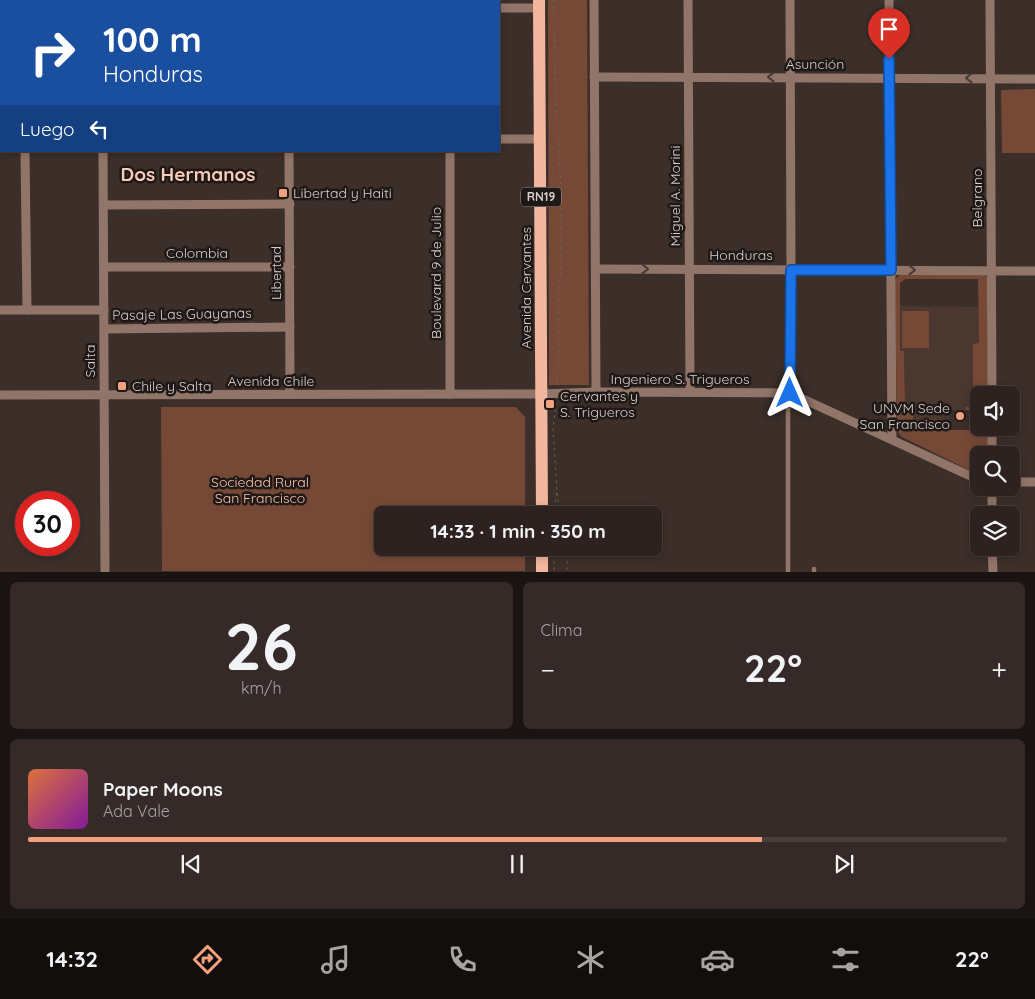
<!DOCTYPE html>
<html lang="es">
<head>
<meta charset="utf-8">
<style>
	body { margin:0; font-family:Quicksand,sans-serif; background:#352a28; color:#f1f3f6; height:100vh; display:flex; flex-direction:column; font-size:19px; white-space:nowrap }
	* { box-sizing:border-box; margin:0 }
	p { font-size:16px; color:#a7a4a4 }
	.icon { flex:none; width:28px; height:28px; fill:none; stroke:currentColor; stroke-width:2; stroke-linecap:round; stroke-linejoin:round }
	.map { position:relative; height:572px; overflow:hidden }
	.sheet { display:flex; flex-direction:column; gap:10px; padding:10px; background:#191311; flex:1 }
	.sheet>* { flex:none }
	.hud { position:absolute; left:0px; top:0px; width:500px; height:152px; box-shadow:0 2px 8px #0003,0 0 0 1px #483f3d; background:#1a4fa0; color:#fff; overflow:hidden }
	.controls { position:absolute; left:970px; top:386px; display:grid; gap:10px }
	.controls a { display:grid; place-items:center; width:50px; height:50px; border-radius:8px; background:#2d221f; box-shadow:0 2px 8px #0003,0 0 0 1px #483f3d; font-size:25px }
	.speed { position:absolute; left:15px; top:491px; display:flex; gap:10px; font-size:25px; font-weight:700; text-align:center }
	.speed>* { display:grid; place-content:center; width:65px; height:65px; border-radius:50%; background:#2d221f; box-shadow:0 2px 8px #0003,0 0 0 1px #483f3d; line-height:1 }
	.speed .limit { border:8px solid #d22; background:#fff; color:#111 }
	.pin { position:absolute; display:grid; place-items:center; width:42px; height:42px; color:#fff; margin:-51px -21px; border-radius:50% 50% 50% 0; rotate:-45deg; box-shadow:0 0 5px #0007 }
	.pin .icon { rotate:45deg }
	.me { position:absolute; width:55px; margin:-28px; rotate:0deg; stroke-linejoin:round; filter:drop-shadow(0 0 4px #0008) }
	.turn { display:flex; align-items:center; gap:18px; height:105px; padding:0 20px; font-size:22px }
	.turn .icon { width:65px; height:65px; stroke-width:2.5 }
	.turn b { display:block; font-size:35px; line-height:42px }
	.then { display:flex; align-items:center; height:48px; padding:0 20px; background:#0003; gap:10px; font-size:19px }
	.big { font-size:38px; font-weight:700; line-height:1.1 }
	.sheet .card { flex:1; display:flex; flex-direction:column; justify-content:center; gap:8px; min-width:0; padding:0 18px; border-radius:8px; background:#352a28 }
	.sheet .dial { align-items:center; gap:0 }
	.dial b { font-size:65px; line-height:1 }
	.song { display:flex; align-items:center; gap:15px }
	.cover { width:60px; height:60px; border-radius:8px; background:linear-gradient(135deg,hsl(20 70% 55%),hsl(290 70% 35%)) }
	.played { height:5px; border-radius:2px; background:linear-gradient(90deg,#f2a07f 75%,#483f3d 75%) }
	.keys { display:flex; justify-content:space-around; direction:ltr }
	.heat { display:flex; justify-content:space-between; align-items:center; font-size:28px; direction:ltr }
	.sheet .tiles { flex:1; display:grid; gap:10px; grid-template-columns:1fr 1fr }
	.card:last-child { grid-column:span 2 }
	.trip { position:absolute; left:374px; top:506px; width:288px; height:50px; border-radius:8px; background:#2d221f; box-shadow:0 2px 8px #0003,0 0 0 1px #483f3d; font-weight:700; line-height:50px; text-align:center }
	.tabs { display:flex; height:80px; justify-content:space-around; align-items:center; background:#120e0c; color:#a7a4a4 }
	.tabs .icon { width:35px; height:35px }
	.tabs .current { color:#f2a07f }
	.tabs b { font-size:22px; color:#f1f3f6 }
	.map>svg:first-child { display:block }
</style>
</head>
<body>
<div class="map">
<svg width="1035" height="572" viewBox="0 0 1035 572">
	<rect width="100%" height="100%" fill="#3c2e29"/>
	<!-- built -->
	<polygon fill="#4a372f" points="900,306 979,307 979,344 973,344 973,407 966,407 965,410 950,410 949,428 941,428 941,419 913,420 905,405 904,352 900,351"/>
	<!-- green -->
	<g fill="#764936" fill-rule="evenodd">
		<polygon points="548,0 587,0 589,385 549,385"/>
		<polygon points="1035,89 1035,153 1002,153 1001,90"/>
		<path d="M 900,275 L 985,275 L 988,278 L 988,395 L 979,395 L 979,428 L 988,428 L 988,455 L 979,455 L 979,475 L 902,437 L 899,434 L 897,427 L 895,282 L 896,278 ZM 905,279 L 978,279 L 979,343 L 973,344 L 973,407 L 966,407 L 965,410 L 978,410 L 978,430 L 950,430 L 949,428 L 941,428 L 941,419 L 913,420 L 913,405 L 905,405 L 904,351 L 900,351 L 900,283 Z"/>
		<rect x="902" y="311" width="27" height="37"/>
		<polygon points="161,407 516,407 525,417 525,515 382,515 382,548 525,548 525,571 162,571"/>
	</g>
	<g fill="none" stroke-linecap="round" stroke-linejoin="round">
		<!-- path -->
		<g stroke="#6e625d" stroke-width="1" stroke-dasharray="2.5 4" stroke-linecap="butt">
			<polyline points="554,0 555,84 561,189 561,269 558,297 559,349 557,385"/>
			<polyline points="978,415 979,415"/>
			<polyline points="557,493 560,515"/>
			<polyline points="554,515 554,507 557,491 553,430 556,401"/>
			<polyline points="554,548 554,572"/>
			<polyline points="565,548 567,561 567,572"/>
		</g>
		<!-- lane -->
		<g stroke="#927569" stroke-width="4.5">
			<polyline points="788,572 788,406 790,393"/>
			<polyline points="814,572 814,569"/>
		</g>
		<!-- street -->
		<g stroke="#927569" stroke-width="9">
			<polyline points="24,0 24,1"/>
			<polyline points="103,0 103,1"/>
			<polyline points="594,0 596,392"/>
			<polyline points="688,0 690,392"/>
			<polyline points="790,0 791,270 790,393"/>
			<polyline points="889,0 892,439"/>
			<polyline points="990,0 992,395"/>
			<polyline points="288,1 288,0"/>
			<polyline points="413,1 413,0"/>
			<polyline points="0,3 1,3"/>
			<polyline points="499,8 539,8"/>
			<polyline points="0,14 1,14"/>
			<polyline points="594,77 1035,79"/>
			<polyline points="499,139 540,139"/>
			<polyline points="0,142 1,142"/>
			<polyline points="25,151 27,310"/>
			<polyline points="103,151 105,572"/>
			<polyline points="289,151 290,394"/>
			<polyline points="104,205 290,204"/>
			<polyline points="104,267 290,267"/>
			<polyline points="596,269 1035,271"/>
			<polyline points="0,310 104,310"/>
			<polyline points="104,329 290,327"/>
			<polyline points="450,394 450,151"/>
			<polyline points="0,395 541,394 596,392 790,393 979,480"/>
			<polyline points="992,428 992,455"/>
			<polyline points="1011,482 1035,482"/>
			<polyline points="992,488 992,515"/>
			<polyline points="992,548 993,572"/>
		</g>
		<!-- primary -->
		<g stroke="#f2b79e" stroke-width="12">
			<polyline points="539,0 542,515"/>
			<polyline points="542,548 542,572"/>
		</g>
	</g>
	<!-- one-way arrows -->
	<defs><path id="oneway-chevron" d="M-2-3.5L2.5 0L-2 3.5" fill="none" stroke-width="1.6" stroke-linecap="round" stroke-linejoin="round" transform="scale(1.25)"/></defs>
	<g stroke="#473933">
		<use href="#oneway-chevron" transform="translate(771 77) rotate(180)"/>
		<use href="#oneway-chevron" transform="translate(969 78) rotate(180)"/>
		<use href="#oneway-chevron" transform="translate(645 269)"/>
		<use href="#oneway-chevron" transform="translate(912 270)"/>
	</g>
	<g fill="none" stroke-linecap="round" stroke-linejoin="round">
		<!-- route casing -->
		<g stroke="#114b97" stroke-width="12">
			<polyline id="route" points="790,393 791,270 891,270 889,59"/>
		</g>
		<!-- route -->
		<use href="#route" stroke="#1a73e8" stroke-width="9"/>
	</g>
	<!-- markers -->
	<g fill="#f2a07f" stroke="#1e1816" stroke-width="2">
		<rect x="278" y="188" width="10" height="10" rx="2.5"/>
		<rect x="117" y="381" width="10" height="10" rx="2.5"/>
		<rect x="545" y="399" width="10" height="10" rx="2.5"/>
		<circle cx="960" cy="416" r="5"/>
	</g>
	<g text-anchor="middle" stroke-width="5" stroke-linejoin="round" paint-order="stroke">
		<!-- shield labels -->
		<rect fill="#1e1816" stroke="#a09895" stroke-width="1" x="521" y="187.5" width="40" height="19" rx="4"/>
		<g font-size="12" font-weight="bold" fill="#d8cfcc">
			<text x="541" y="201">RN19</text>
		</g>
		<!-- street labels -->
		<g font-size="14" fill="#d8cfcc" stroke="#1e1816">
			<text x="815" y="69">Asunción</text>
			<text transform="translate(675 196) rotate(-90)" y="5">Miguel A. Morini</text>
			<text transform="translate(977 198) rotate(-90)" y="5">Belgrano</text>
			<text x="197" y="258">Colombia</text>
			<text x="741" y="260">Honduras</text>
			<text transform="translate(276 273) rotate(-90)" y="5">Libertad</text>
			<text transform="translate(436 273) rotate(-90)" y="5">Boulevard 9 de Julio</text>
			<text transform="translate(526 288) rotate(-90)" y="5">Avenida Cervantes</text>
			<text transform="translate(182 314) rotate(-1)" y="5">Pasaje Las Guayanas</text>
			<text transform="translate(90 361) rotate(-90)" y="5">Salta</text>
			<text x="680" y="384">Ingeniero S. Trigueros</text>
			<text x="271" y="386">Avenida Chile</text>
		</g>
		<!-- poi labels -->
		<g font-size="14" fill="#d8cfcc" stroke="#1e1816" text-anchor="start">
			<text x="293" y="198">Libertad y Haiti</text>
			<text x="132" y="391">Chile y Salta</text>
			<text x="560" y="401">Cervantes y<tspan x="560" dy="16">S. Trigueros</tspan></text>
			<text x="950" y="413" text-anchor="end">UNVM Sede<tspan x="950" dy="16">San Francisco</tspan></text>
		</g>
		<!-- park labels -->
		<g font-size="14" fill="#fbc2ab" stroke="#1e1816">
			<text x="260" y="487">Sociedad Rural<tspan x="260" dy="16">San Francisco</tspan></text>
		</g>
		<!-- district labels -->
		<g font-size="19" font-weight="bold" fill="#fbcbb8" stroke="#1e1816">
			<text x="188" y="181">Dos Hermanos</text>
		</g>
	</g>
</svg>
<div class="controls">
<a><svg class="icon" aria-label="sound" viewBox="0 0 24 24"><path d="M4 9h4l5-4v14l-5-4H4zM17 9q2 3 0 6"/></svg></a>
<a><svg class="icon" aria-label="search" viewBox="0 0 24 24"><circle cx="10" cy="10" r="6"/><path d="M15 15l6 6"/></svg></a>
<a><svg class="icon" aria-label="layers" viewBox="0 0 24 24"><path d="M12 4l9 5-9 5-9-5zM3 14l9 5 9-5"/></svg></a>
</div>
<div class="speed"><div class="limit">30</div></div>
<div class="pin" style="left:889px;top:59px;background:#d93025"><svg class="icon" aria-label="arrive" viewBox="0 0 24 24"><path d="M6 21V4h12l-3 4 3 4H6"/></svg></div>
<svg class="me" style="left:790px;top:393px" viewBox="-20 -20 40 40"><path d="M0-17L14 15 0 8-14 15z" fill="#1a73e8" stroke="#fff" stroke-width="4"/></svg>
<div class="trip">14:33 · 1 min · 350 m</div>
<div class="hud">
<div class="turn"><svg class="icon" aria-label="right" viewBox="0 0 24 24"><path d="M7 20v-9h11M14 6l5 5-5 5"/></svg><div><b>100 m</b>Honduras</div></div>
<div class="then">Luego<svg class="icon" aria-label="left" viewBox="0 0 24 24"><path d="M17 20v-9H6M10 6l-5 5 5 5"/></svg></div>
</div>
</div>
<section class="sheet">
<div class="tiles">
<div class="card dial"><b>26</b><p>km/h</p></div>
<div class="card"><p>Clima</p>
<div class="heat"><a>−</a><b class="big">22°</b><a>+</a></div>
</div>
<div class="card">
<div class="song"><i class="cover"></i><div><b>Paper Moons</b><p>Ada Vale</p></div></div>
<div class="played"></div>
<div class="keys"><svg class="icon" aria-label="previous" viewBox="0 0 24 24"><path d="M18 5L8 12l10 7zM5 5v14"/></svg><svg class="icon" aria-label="pause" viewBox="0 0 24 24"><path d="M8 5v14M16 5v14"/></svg><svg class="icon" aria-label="next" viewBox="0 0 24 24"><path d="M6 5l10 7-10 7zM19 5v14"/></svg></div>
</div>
</div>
</section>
<nav class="tabs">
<b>14:32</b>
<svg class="icon current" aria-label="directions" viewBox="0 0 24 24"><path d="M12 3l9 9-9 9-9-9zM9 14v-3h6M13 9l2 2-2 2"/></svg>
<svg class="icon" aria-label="music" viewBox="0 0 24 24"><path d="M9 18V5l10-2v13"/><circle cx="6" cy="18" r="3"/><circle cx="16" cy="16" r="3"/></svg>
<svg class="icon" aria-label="phone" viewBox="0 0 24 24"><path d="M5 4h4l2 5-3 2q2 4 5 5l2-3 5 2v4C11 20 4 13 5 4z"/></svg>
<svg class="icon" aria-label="climate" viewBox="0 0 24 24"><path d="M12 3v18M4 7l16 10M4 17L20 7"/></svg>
<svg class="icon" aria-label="car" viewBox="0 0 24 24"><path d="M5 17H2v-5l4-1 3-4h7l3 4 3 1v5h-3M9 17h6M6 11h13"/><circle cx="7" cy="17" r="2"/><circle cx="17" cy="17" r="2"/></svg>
<svg class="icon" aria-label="filters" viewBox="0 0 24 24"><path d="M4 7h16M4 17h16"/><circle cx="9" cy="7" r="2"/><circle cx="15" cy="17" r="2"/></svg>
<b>22°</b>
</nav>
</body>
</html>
